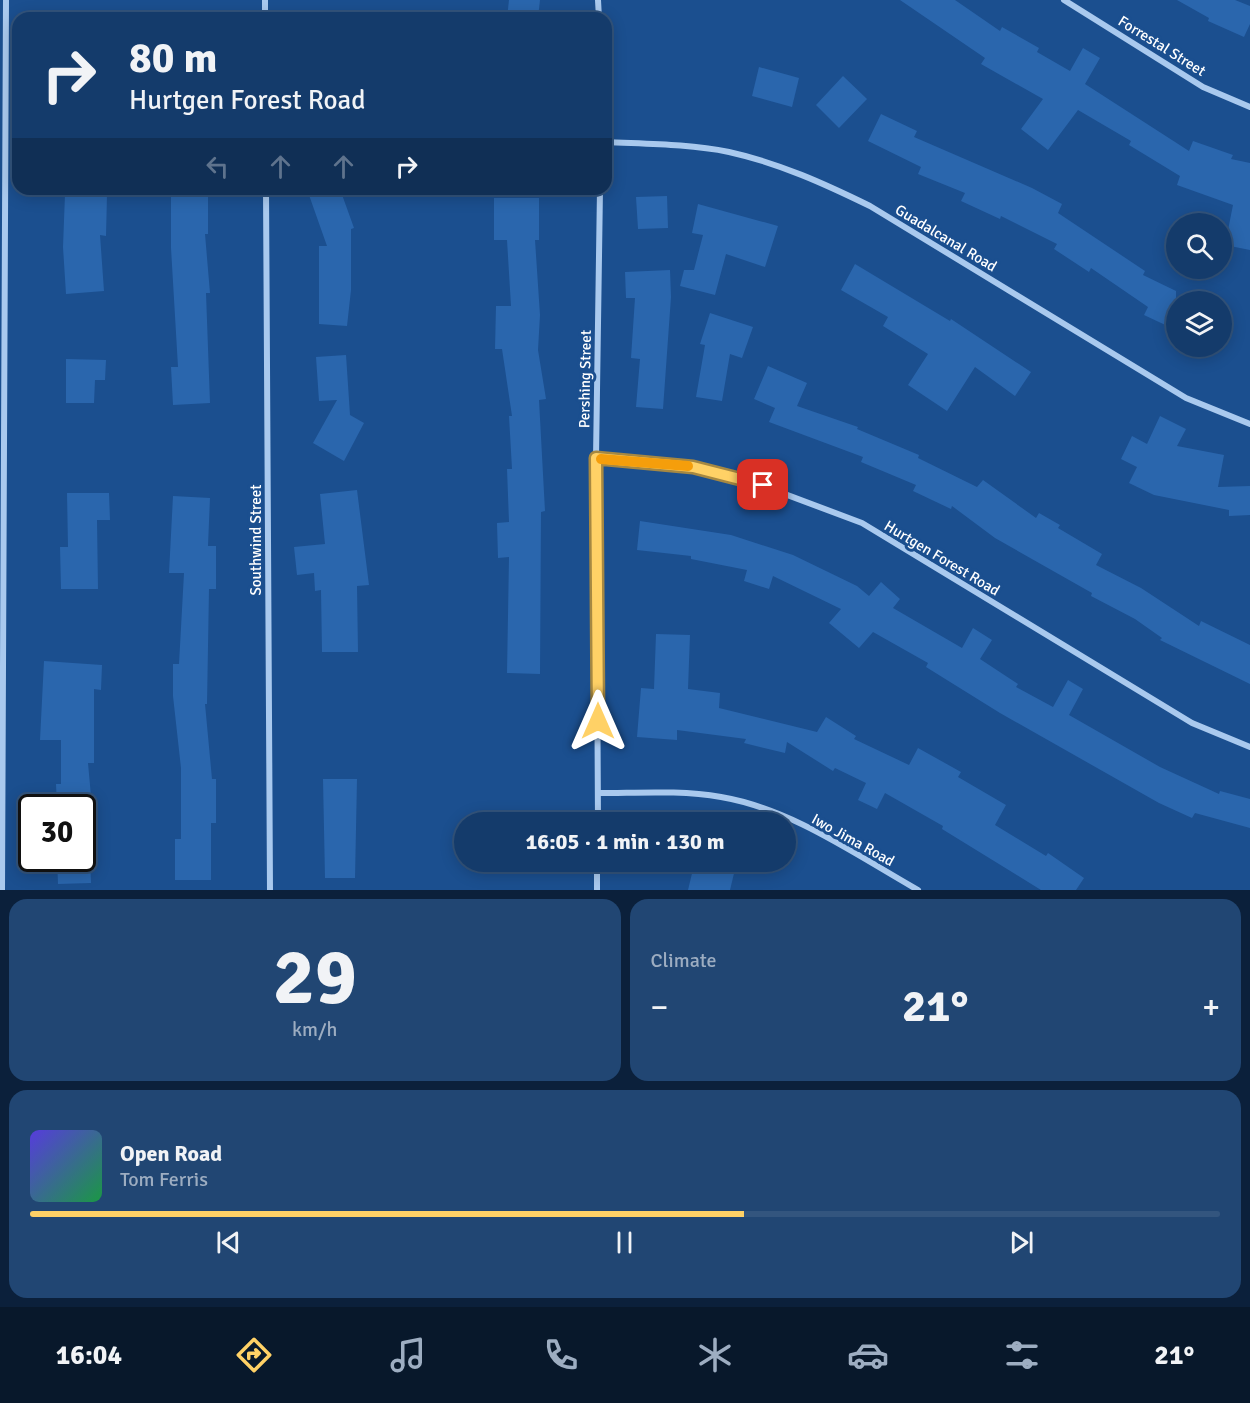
<!DOCTYPE html>
<html lang="en">
<head>
<meta charset="utf-8">
<style>
	body { margin:0; font-family:Signika,sans-serif; background:#214673; color:#f1f3f6; height:100vh; display:flex; flex-direction:column; font-size:22px; white-space:nowrap }
	* { box-sizing:border-box; margin:0 }
	p { font-size:20px; color:#9dadc1 }
	.icon { flex:none; width:33px; height:33px; fill:none; stroke:currentColor; stroke-width:2; stroke-linecap:round; stroke-linejoin:round }
	.map { position:relative; height:890px; overflow:hidden }
	.drawer { display:flex; flex-direction:column; gap:9px; padding:9px; background:#0b203b; flex:1 }
	.drawer>* { flex:none }
	.hud { position:absolute; left:12px; top:12px; width:600px; height:183px; border-radius:18px; box-shadow:0 3px 15px #0003,0 0 0 2px #33557e; background:#143b6b; color:#f1f3f6; overflow:hidden }
	.controls { position:absolute; left:1166px; top:213px; display:grid; gap:12px }
	.controls a { display:grid; place-items:center; width:66px; height:66px; border-radius:50%; background:#143b6b; box-shadow:0 3px 15px #0003,0 0 0 2px #33557e; font-size:30px }
	.speed { position:absolute; left:18px; top:794px; display:flex; gap:12px; font-size:30px; font-weight:700; text-align:center }
	.speed>* { display:grid; place-content:center; width:78px; height:78px; border-radius:50%; background:#143b6b; box-shadow:0 3px 15px #0003,0 0 0 2px #33557e; line-height:1 }
	.speed .limit { border:3px solid #111; border-radius:9px; background:#fff; color:#111 }
	.pin { position:absolute; display:grid; place-items:center; width:51px; height:51px; color:#fff; margin:-26px; border-radius:12px; box-shadow:0 3px 9px #0006 }
	.me { position:absolute; width:66px; margin:-33px; rotate:0deg; stroke-linejoin:round; filter:drop-shadow(0 0 4px #0008) }
	.turn { display:flex; align-items:center; gap:21px; height:126px; padding:0 18px; font-size:27px }
	.turn .icon { width:78px; height:78px; stroke-width:2.5 }
	.turn b { display:block; font-size:42px; line-height:51px }
	.lanes { display:flex; align-items:center; height:57px; padding:0 18px; background:#0003; justify-content:center; gap:30px; direction:ltr }
	.lanes .off { opacity:.35 }
	.big { font-size:45px; font-weight:700; line-height:1.1 }
	.drawer .widget { flex:1; display:flex; flex-direction:column; justify-content:center; gap:9px; min-width:0; padding:0 21px; border-radius:18px; background:#214673 }
	.drawer .dial { align-items:center; gap:0 }
	.dial b { font-size:78px; line-height:1 }
	.song { display:flex; align-items:center; gap:18px }
	.cover { width:72px; height:72px; border-radius:9px; background:linear-gradient(135deg,hsl(250 70% 55%),hsl(140 70% 35%)) }
	.played { height:6px; border-radius:3px; background:linear-gradient(90deg,#ffd166 60%,#33557e 60%) }
	.keys { display:flex; justify-content:space-around; direction:ltr }
	.heat { display:flex; justify-content:space-between; align-items:center; font-size:33px; direction:ltr }
	.drawer .tiles { flex:1; display:grid; gap:9px; grid-template-columns:1fr 1fr }
	.widget:last-child { grid-column:span 2 }
	.trip { position:absolute; left:454px; top:812px; width:342px; height:60px; border-radius:30px; background:#143b6b; box-shadow:0 3px 15px #0003,0 0 0 2px #33557e; font-weight:700; line-height:60px; text-align:center }
	.menu { display:flex; height:96px; justify-content:space-around; align-items:center; background:#08182b; color:#9dadc1 }
	.menu .icon { width:42px; height:42px }
	.menu .on { color:#ffd166 }
	.menu b { font-size:27px; color:#f1f3f6 }
	.map>svg:first-child { display:block }
</style>
</head>
<body>
<div class="map">
<svg width="1250" height="890" viewBox="0 0 1250 890">
	<rect width="100%" height="100%" fill="#1b4f8f"/>
	<!-- building -->
	<g fill="#2a66ad">
		<polygon points="509,0 540,0 538,18 507,18"/>
		<polygon points="900,0 955,0 1000,31 1002,27 1039,48 1037,52 1070,71 1083,48 1100,58 1085,84 1189,151 1193,141 1233,155 1231,159 1250,163 1250,250 1225,245 1233,205 1177,185 1180,176 1129,145 1131,141 1078,110 1048,150 1021,129 1043,99 981,64 985,58"/>
		<polygon points="1177,0 1235,0 1250,6 1250,24 1244,37 1208,21 1209,18"/>
		<polygon points="759,67 799,78 792,107 752,96"/>
		<polygon points="843,76 867,99 839,128 816,105"/>
		<polygon points="881,114 917,131 914,137 1032,188 1062,204 1058,213 1145,271 1143,275 1176,291 1176,330 1144,315 1148,307 1091,268 1089,272 1054,249 1057,244 1001,216 1000,219 961,201 965,193 918,174 921,167 868,141"/>
		<polygon points="325,189 340,189 354,228 351,229 351,290 347,326 319,324 319,246 327,246 309,195"/>
		<polygon points="208,193 208,234 205,234 210,293 206,293 210,403 173,405 171,367 178,367 171,248 171,194"/>
		<polygon points="65,194 107,195 106,236 100,235 104,291 66,294 63,247"/>
		<polygon points="667,196 668,228 638,229 636,197"/>
		<polygon points="494,198 539,198 539,240 535,240 540,315 538,350 546,399 539,400 545,511 541,512 540,674 507,673 509,557 498,558 497,523 509,522 507,469 512,469 509,416 512,416 502,349 495,349 496,306 511,306 507,240 494,240"/>
		<polygon points="698,204 778,226 765,267 726,254 715,295 680,286 684,270 694,270 703,235 692,233"/>
		<polygon points="855,264 950,321 951,319 1031,372 1015,396 975,367 947,411 908,385 928,354 883,326 888,317 841,290"/>
		<polygon points="670,270 671,297 663,409 636,407 640,359 631,358 635,298 626,298 625,272"/>
		<polygon points="710,313 753,327 742,358 730,354 722,401 696,397 705,345 700,344"/>
		<polygon points="346,355 350,415 364,423 344,461 313,443 337,400 319,401 316,357"/>
		<polygon points="66,359 106,360 105,380 95,380 94,403 66,403"/>
		<polygon points="768,366 807,383 797,406 858,427 857,429 919,455 918,458 977,487 983,480 1036,518 1039,513 1060,525 1058,528 1102,554 1096,565 1141,588 1199,626 1201,621 1250,645 1250,684 1160,640 1162,638 1135,619 1091,596 1092,593 995,538 952,506 951,509 913,491 916,485 861,462 863,457 769,422 775,408 754,399"/>
		<polygon points="1160,416 1186,429 1177,446 1224,455 1218,487 1250,486 1250,515 1229,516 1229,510 1154,495 1129,483 1137,467 1121,459 1132,436 1147,444"/>
		<polygon points="357,490 369,585 357,586 358,652 322,652 321,590 315,591 314,573 297,575 294,547 325,544 320,494"/>
		<polygon points="67,493 109,493 110,520 97,520 98,589 61,589 60,547 68,547"/>
		<polygon points="173,496 210,498 208,546 216,546 216,589 209,589 207,704 205,704 212,779 216,779 216,823 211,823 211,880 175,880 175,839 181,839 181,768 173,696 173,664 179,664 184,573 169,573"/>
		<polygon points="640,521 731,535 793,555 857,586 869,596 881,582 900,599 893,608 962,648 973,628 992,640 980,659 1018,684 1016,687 1053,707 1068,680 1083,689 1069,715 1160,767 1219,794 1220,791 1250,799 1250,828 1195,813 1192,818 1159,803 1000,713 926,667 928,663 873,632 859,648 829,623 841,609 773,576 769,589 744,581 747,570 691,559 691,556 637,550"/>
		<polygon points="656,634 690,635 688,689 720,693 719,708 817,732 826,717 856,736 854,739 909,765 918,748 961,772 958,777 1006,805 995,825 1046,856 1048,853 1084,878 1076,890 1041,890 942,829 943,826 885,793 877,809 858,800 866,783 835,768 833,771 787,742 785,753 744,743 746,739 677,730 677,740 637,737 641,688 654,689"/>
		<polygon points="44,661 102,665 101,690 94,689 94,763 88,763 92,807 57,807 56,784 61,784 61,740 40,740"/>
		<polygon points="323,779 357,779 355,878 325,878"/>
		<polygon points="57,858 90,858 91,883 58,884"/>
		<polygon points="695,861 737,861 730,890 688,890"/>
	</g>
	<g fill="none" stroke-linecap="round" stroke-linejoin="round">
		<!-- minor -->
		<g stroke="#a9c9ee" stroke-width="6">
			<polyline points="265,0 265,18"/>
			<polyline points="598,0 599,18"/>
			<polyline points="1064,0 1203,87 1250,107"/>
			<path d="M 606,142 C 647,144 689,144 729,152 C 779,163 825,184 870,206 L 1186,398 L 1250,424"/>
			<polyline points="266,189 270,890"/>
			<polyline points="596,458 693,467 742,478 862,523 1192,723 1250,747"/>
			<path d="M 598,793 C 639,793 680,790 721,797 C 792,809 856,855 918,890"/>
			<polyline points="598,822 596,458 600,189"/>
			<polyline points="2,890 6,0"/>
			<polyline points="597,890 597,861"/>
		</g>
	</g>
	<g fill="none" stroke-linecap="round" stroke-linejoin="round">
		<!-- route casing -->
		<g stroke="#a68842" stroke-width="15">
			<polyline id="route" points="598,721 596,458 693,467 763,485"/>
		</g>
		<!-- route -->
		<use href="#route" stroke="#ffd166" stroke-width="10"/>
		<!-- slow -->
		<polyline stroke="#f59e0b" stroke-width="10" points="601,459 688,466"/>
	</g>
	<g text-anchor="middle" stroke-width="6" stroke-linejoin="round" paint-order="stroke">
		<!-- street labels -->
		<g font-size="15" fill="#fff" stroke="#1b4f8f">
			<text transform="translate(1162 46) rotate(32)" y="5">Forrestal Street</text>
			<text transform="translate(946 238) rotate(31)" y="5">Guadalcanal Road</text>
			<text transform="translate(585 379) rotate(-89)" y="5">Pershing Street</text>
			<text transform="translate(256 540) rotate(-90)" y="5">Southwind Street</text>
			<text transform="translate(942 558) rotate(31)" y="5">Hurtgen Forest Road</text>
			<text transform="translate(853 840) rotate(29)" y="5">Iwo Jima Road</text>
		</g>
	</g>
</svg>
<div class="controls">
<a><svg class="icon" aria-label="search" viewBox="0 0 24 24"><circle cx="10" cy="10" r="6"/><path d="M15 15l6 6"/></svg></a>
<a><svg class="icon" aria-label="layers" viewBox="0 0 24 24"><path d="M12 4l9 5-9 5-9-5zM3 14l9 5 9-5"/></svg></a>
</div>
<div class="speed"><div class="limit">30</div></div>
<div class="pin" style="left:763px;top:485px;background:#d93025"><svg class="icon" aria-label="arrive" viewBox="0 0 24 24"><path d="M6 21V4h12l-3 4 3 4H6"/></svg></div>
<svg class="me" style="left:598px;top:721px" viewBox="-20 -20 40 40"><path d="M0-17L14 15 0 8-14 15z" fill="#ffd166" stroke="#fff" stroke-width="4"/></svg>
<div class="trip">16:05 · 1 min · 130 m</div>
<div class="hud">
<div class="turn"><svg class="icon" aria-label="right" viewBox="0 0 24 24"><path d="M7 20v-9h11M14 6l5 5-5 5"/></svg><div><b>80 m</b>Hurtgen Forest Road</div></div>
<div class="lanes"><svg class="icon off" aria-label="left" viewBox="0 0 24 24"><path d="M17 20v-9H6M10 6l-5 5 5 5"/></svg><svg class="icon off" aria-label="ahead" viewBox="0 0 24 24"><path d="M12 20V5M6 11l6-6 6 6"/></svg><svg class="icon off" aria-label="ahead" viewBox="0 0 24 24"><path d="M12 20V5M6 11l6-6 6 6"/></svg><svg class="icon" aria-label="right" viewBox="0 0 24 24"><path d="M7 20v-9h11M14 6l5 5-5 5"/></svg></div>
</div>
</div>
<section class="drawer">
<div class="tiles">
<div class="widget dial"><b>29</b><p>km/h</p></div>
<div class="widget"><p>Climate</p>
<div class="heat"><a>−</a><b class="big">21°</b><a>+</a></div>
</div>
<div class="widget">
<div class="song"><i class="cover"></i><div><b>Open Road</b><p>Tom Ferris</p></div></div>
<div class="played"></div>
<div class="keys"><svg class="icon" aria-label="previous" viewBox="0 0 24 24"><path d="M18 5L8 12l10 7zM5 5v14"/></svg><svg class="icon" aria-label="pause" viewBox="0 0 24 24"><path d="M8 5v14M16 5v14"/></svg><svg class="icon" aria-label="next" viewBox="0 0 24 24"><path d="M6 5l10 7-10 7zM19 5v14"/></svg></div>
</div>
</div>
</section>
<nav class="menu">
<b>16:04</b>
<svg class="icon on" aria-label="directions" viewBox="0 0 24 24"><path d="M12 3l9 9-9 9-9-9zM9 14v-3h6M13 9l2 2-2 2"/></svg>
<svg class="icon" aria-label="music" viewBox="0 0 24 24"><path d="M9 18V5l10-2v13"/><circle cx="6" cy="18" r="3"/><circle cx="16" cy="16" r="3"/></svg>
<svg class="icon" aria-label="phone" viewBox="0 0 24 24"><path d="M5 4h4l2 5-3 2q2 4 5 5l2-3 5 2v4C11 20 4 13 5 4z"/></svg>
<svg class="icon" aria-label="climate" viewBox="0 0 24 24"><path d="M12 3v18M4 7l16 10M4 17L20 7"/></svg>
<svg class="icon" aria-label="car" viewBox="0 0 24 24"><path d="M5 17H2v-5l4-1 3-4h7l3 4 3 1v5h-3M9 17h6M6 11h13"/><circle cx="7" cy="17" r="2"/><circle cx="17" cy="17" r="2"/></svg>
<svg class="icon" aria-label="filters" viewBox="0 0 24 24"><path d="M4 7h16M4 17h16"/><circle cx="9" cy="7" r="2"/><circle cx="15" cy="17" r="2"/></svg>
<b>21°</b>
</nav>
</body>
</html>
